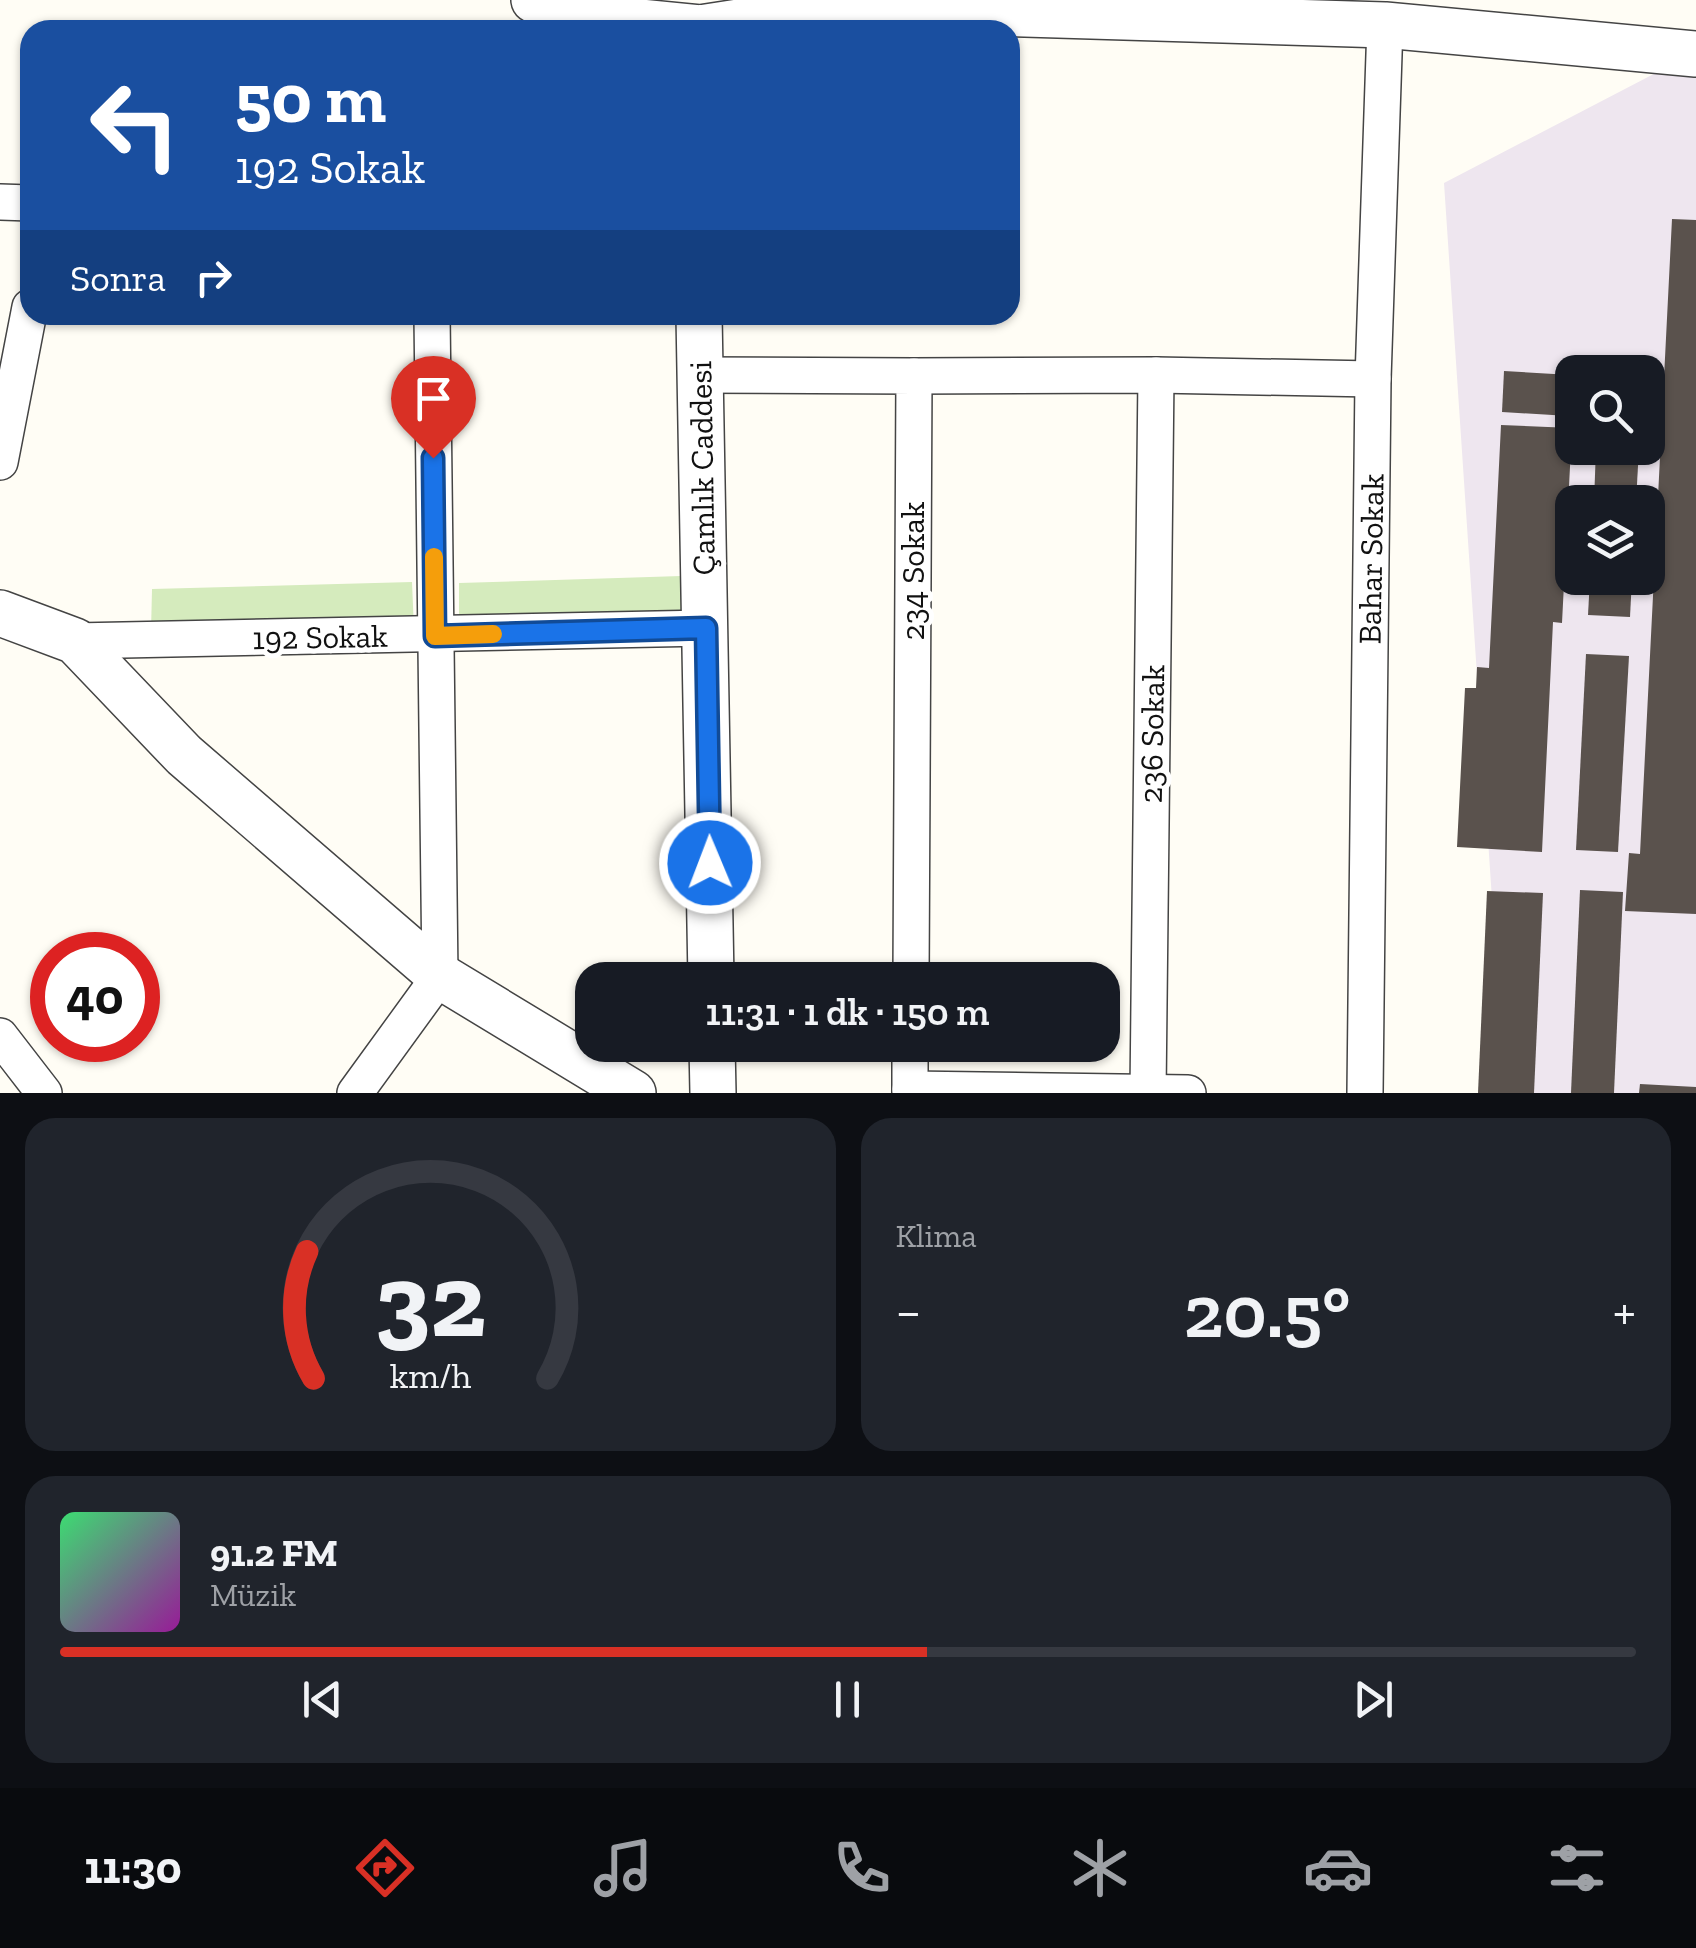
<!DOCTYPE html>
<html lang="tr">
<head>
<meta charset="utf-8">
<style>
	body { margin:0; font-family:"Zilla Slab",serif; background:#20242c; color:#f1f3f6; height:100vh; display:flex; flex-direction:column; font-size:38px; white-space:nowrap }
	* { box-sizing:border-box; margin:0 }
	p { font-size:32px; color:#9ea1a6 }
	.icon { flex:none; width:55px; height:55px; fill:none; stroke:currentColor; stroke-width:2; stroke-linecap:round; stroke-linejoin:round }
	.map { position:relative; height:1093px; overflow:hidden }
	.drawer { display:flex; flex-direction:column; gap:25px; padding:25px; background:#0d0f14; flex:1 }
	.drawer>* { flex:none }
	.banner { position:absolute; left:20px; top:20px; width:1000px; height:305px; border-radius:30px; box-shadow:0 2px 8px #0004; background:#1a4fa0; color:#fff; overflow:hidden }
	.buttons { position:absolute; left:1555px; top:355px; display:grid; gap:20px }
	.buttons a { display:grid; place-items:center; width:110px; height:110px; border-radius:20px; background:#171b24; box-shadow:0 2px 8px #0004; font-size:50px }
	.speed { position:absolute; left:30px; top:932px; display:flex; gap:20px; font-size:50px; font-weight:700; text-align:center }
	.speed>* { display:grid; place-content:center; width:130px; height:130px; border-radius:50%; background:#171b24; box-shadow:0 2px 8px #0004; line-height:1 }
	.speed .limit { border:15px solid #d22; background:#fff; color:#111 }
	.pin { position:absolute; display:grid; place-items:center; width:85px; height:85px; color:#fff; margin:-102px -42px; border-radius:50% 50% 50% 0; rotate:-45deg; box-shadow:0 0 10px #0007 }
	.pin .icon { rotate:45deg }
	.me { position:absolute; width:110px; margin:-55px; rotate:359deg; stroke-linejoin:round; filter:drop-shadow(0 0 8px #0008) }
	.turn { display:flex; align-items:center; gap:35px; height:210px; padding:0 50px; font-size:45px }
	.turn .icon { width:130px; height:130px; stroke-width:2.5 }
	.turn b { display:block; font-size:70px; line-height:85px }
	.then { display:flex; align-items:center; height:95px; padding:0 50px; background:#0003; gap:20px; font-size:38px }
	.big { font-size:75px; font-weight:600; line-height:1.1 }
	.drawer .card { flex:1; display:flex; flex-direction:column; justify-content:center; gap:15px; min-width:0; padding:0 35px; border-radius:30px; background:#20242c }
	.drawer .dial { align-items:center; gap:0 }
	.dial svg { height:260px; overflow:visible; fill:none; stroke:#363941; stroke-width:7; stroke-linecap:round; text-anchor:middle }
	.dial text { fill:#f1f3f6; stroke:none }
	.song { display:flex; align-items:center; gap:30px }
	.cover { width:120px; height:120px; border-radius:15px; background:linear-gradient(135deg,hsl(140 70% 55%),hsl(300 70% 35%)) }
	.played { height:10px; border-radius:5px; background:linear-gradient(90deg,#d93025 55%,#363941 55%) }
	.keys { display:flex; justify-content:space-around; direction:ltr }
	.heat { display:flex; justify-content:space-between; align-items:center; font-size:55px; direction:ltr }
	.drawer .tiles { flex:1; display:grid; gap:25px; grid-template-columns:1fr 1fr }
	.card:last-child { grid-column:span 2 }
	.trip { position:absolute; left:575px; top:962px; width:545px; height:100px; border-radius:30px; background:#171b24; box-shadow:0 2px 8px #0004; font-weight:600; line-height:100px; text-align:center }
	.menu { display:flex; height:160px; justify-content:space-around; align-items:center; background:#090b0e; color:#9ea1a6 }
	.menu .icon { width:70px; height:70px }
	.menu .selected { color:#d93025 }
	.menu b { font-size:45px; color:#f1f3f6 }
	.map>svg:first-child { display:block }
</style>
</head>
<body>
<div class="map">
<svg width="1696" height="1093" viewBox="0 0 1696 1093">
	<rect width="100%" height="100%" fill="#fffdf5"/>
	<!-- industrial -->
	<path fill="#eee6ef" fill-rule="evenodd" d="M 1696,52 L 1696,1093 L 1505,1093 L 1444,183 ZM 1572,372 L 1648,372 L 1648,448 L 1572,448 ZM 1572,502 L 1648,502 L 1648,578 L 1572,578 Z"/>
	<!-- green -->
	<g fill="#d5ebbd">
		<polygon points="681,576 682,620 459,626 459,583"/>
		<polygon points="412,582 414,630 151,632 152,589"/>
	</g>
	<!-- building -->
	<g fill="#5a524d">
		<polygon points="1672,219 1696,220 1696,914 1625,911 1629,853 1640,854"/>
		<polygon points="1504,371 1571,375 1569,416 1502,412"/>
		<polygon points="1501,425 1572,428 1562,623 1553,622 1542,852 1457,847 1465,688 1476,688 1477,667 1489,668"/>
		<polygon points="1596,448 1639,448 1636,502 1594,502"/>
		<polygon points="1590,578 1632,578 1630,617 1588,615"/>
		<polygon points="1586,654 1629,656 1618,852 1576,850"/>
		<polygon points="1580,890 1623,892 1614,1093 1571,1093"/>
		<polygon points="1487,891 1543,893 1534,1093 1478,1093"/>
		<polygon points="1640,1084 1696,1087 1696,1093 1639,1093"/>
	</g>
	<g fill="none" stroke-linecap="round" stroke-linejoin="round">
		<!-- minor casing -->
		<g stroke="#444" stroke-width="38">
			<g id="minor">
				<polyline points="0,202 30,203"/>
				<polyline points="700,375 914,376 911,980"/>
				<polyline points="914,376 1156,375 1373,379"/>
				<polyline points="0,462 30,307"/>
				<polyline points="75,641 706,628"/>
				<polyline points="0,1036 44,1093"/>
				<polyline points="910,1089 1188,1093"/>
				<polyline points="355,1093 440,976 432,315"/>
				<polyline points="910,1093 910,1045"/>
				<polyline points="1148,1093 1156,375"/>
				<polyline points="1365,1093 1373,379 1385,25"/>
			</g>
		</g>
		<!-- tertiary casing -->
		<g stroke="#444" stroke-width="48">
			<g id="tertiary">
				<polyline points="534,0 601,18 700,28 745,21 793,7 1385,25 1696,54"/>
				<polyline points="699,315 711,980"/>
				<polyline points="0,613 75,641 184,755 440,976 633,1093"/>
				<polyline points="712,1045 713,1093"/>
			</g>
		</g>
		<!-- minor -->
		<use href="#minor" stroke="#fff" stroke-width="35"/>
		<!-- tertiary -->
		<use href="#tertiary" stroke="#fff" stroke-width="45"/>
	</g>
	<g fill="none" stroke-linecap="round" stroke-linejoin="round">
		<!-- route casing -->
		<g stroke="#114b97" stroke-width="25">
			<polyline id="route" points="433,458 435,636 706,628 710,863"/>
		</g>
		<!-- route -->
		<use href="#route" stroke="#1a73e8" stroke-width="18"/>
		<!-- slow -->
		<polyline stroke="#f59e0b" stroke-width="18" points="434,557 435,636 493,634"/>
	</g>
	<g text-anchor="middle" stroke-width="10" stroke-linejoin="round" paint-order="stroke">
		<!-- street labels -->
		<g font-size="32" fill="#111" stroke="#fff">
			<text transform="translate(702 468) rotate(-91)" y="11">Çamlık Caddesi</text>
			<text transform="translate(1371 559) rotate(-89)" y="11">Bahar Sokak</text>
			<text transform="translate(913 571) rotate(-90)" y="11">234 Sokak</text>
			<text transform="translate(320 637) rotate(-1)" y="11">192 Sokak</text>
			<text transform="translate(1152 734) rotate(-89)" y="11">236 Sokak</text>
		</g>
	</g>
</svg>
<div class="buttons">
<a><svg class="icon" aria-label="search" viewBox="0 0 24 24"><circle cx="10" cy="10" r="6"/><path d="M15 15l6 6"/></svg></a>
<a><svg class="icon" aria-label="layers" viewBox="0 0 24 24"><path d="M12 4l9 5-9 5-9-5zM3 14l9 5 9-5"/></svg></a>
</div>
<div class="speed"><div class="limit">40</div></div>
<div class="pin" style="left:433px;top:458px;background:#d93025"><svg class="icon" aria-label="arrive" viewBox="0 0 24 24"><path d="M6 21V4h12l-3 4 3 4H6"/></svg></div>
<svg class="me" style="left:710px;top:863px" viewBox="-20 -20 40 40"><circle r="17" fill="#1a73e8" stroke="#fff" stroke-width="3"/><path d="M0-11L8 9 0 5-8 9z" fill="#fff"/></svg>
<div class="trip">11:31 · 1 dk · 150 m</div>
<div class="banner">
<div class="turn"><svg class="icon" aria-label="left" viewBox="0 0 24 24"><path d="M17 20v-9H6M10 6l-5 5 5 5"/></svg><div><b>50 m</b>192 Sokak</div></div>
<div class="then">Sonra<svg class="icon" aria-label="right" viewBox="0 0 24 24"><path d="M7 20v-9h11M14 6l5 5-5 5"/></svg></div>
</div>
</div>
<section class="drawer">
<div class="tiles">
<div class="card dial"><svg viewBox="0 0 100 80">
<path d="M14 69A42 42 0 1 1 86 69"/>
<path d="M14 69A42 42 0 0 1 12 30" stroke="#d93025"/>
<text x="50" y="56" font-size="32" font-weight="700">32</text>
<text x="50" y="72" font-size="11">km/h</text>
</svg></div>
<div class="card"><p>Klima</p>
<div class="heat"><a>−</a><b class="big">20.5°</b><a>+</a></div>
</div>
<div class="card">
<div class="song"><i class="cover"></i><div><b>91.2 FM</b><p>Müzik</p></div></div>
<div class="played"></div>
<div class="keys"><svg class="icon" aria-label="previous" viewBox="0 0 24 24"><path d="M18 5L8 12l10 7zM5 5v14"/></svg><svg class="icon" aria-label="pause" viewBox="0 0 24 24"><path d="M8 5v14M16 5v14"/></svg><svg class="icon" aria-label="next" viewBox="0 0 24 24"><path d="M6 5l10 7-10 7zM19 5v14"/></svg></div>
</div>
</div>
</section>
<nav class="menu">
<b>11:30</b>
<svg class="icon selected" aria-label="directions" viewBox="0 0 24 24"><path d="M12 3l9 9-9 9-9-9zM9 14v-3h6M13 9l2 2-2 2"/></svg>
<svg class="icon" aria-label="music" viewBox="0 0 24 24"><path d="M9 18V5l10-2v13"/><circle cx="6" cy="18" r="3"/><circle cx="16" cy="16" r="3"/></svg>
<svg class="icon" aria-label="phone" viewBox="0 0 24 24"><path d="M5 4h4l2 5-3 2q2 4 5 5l2-3 5 2v4C11 20 4 13 5 4z"/></svg>
<svg class="icon" aria-label="climate" viewBox="0 0 24 24"><path d="M12 3v18M4 7l16 10M4 17L20 7"/></svg>
<svg class="icon" aria-label="car" viewBox="0 0 24 24"><path d="M5 17H2v-5l4-1 3-4h7l3 4 3 1v5h-3M9 17h6M6 11h13"/><circle cx="7" cy="17" r="2"/><circle cx="17" cy="17" r="2"/></svg>
<svg class="icon" aria-label="filters" viewBox="0 0 24 24"><path d="M4 7h16M4 17h16"/><circle cx="9" cy="7" r="2"/><circle cx="15" cy="17" r="2"/></svg>
</nav>
</body>
</html>
